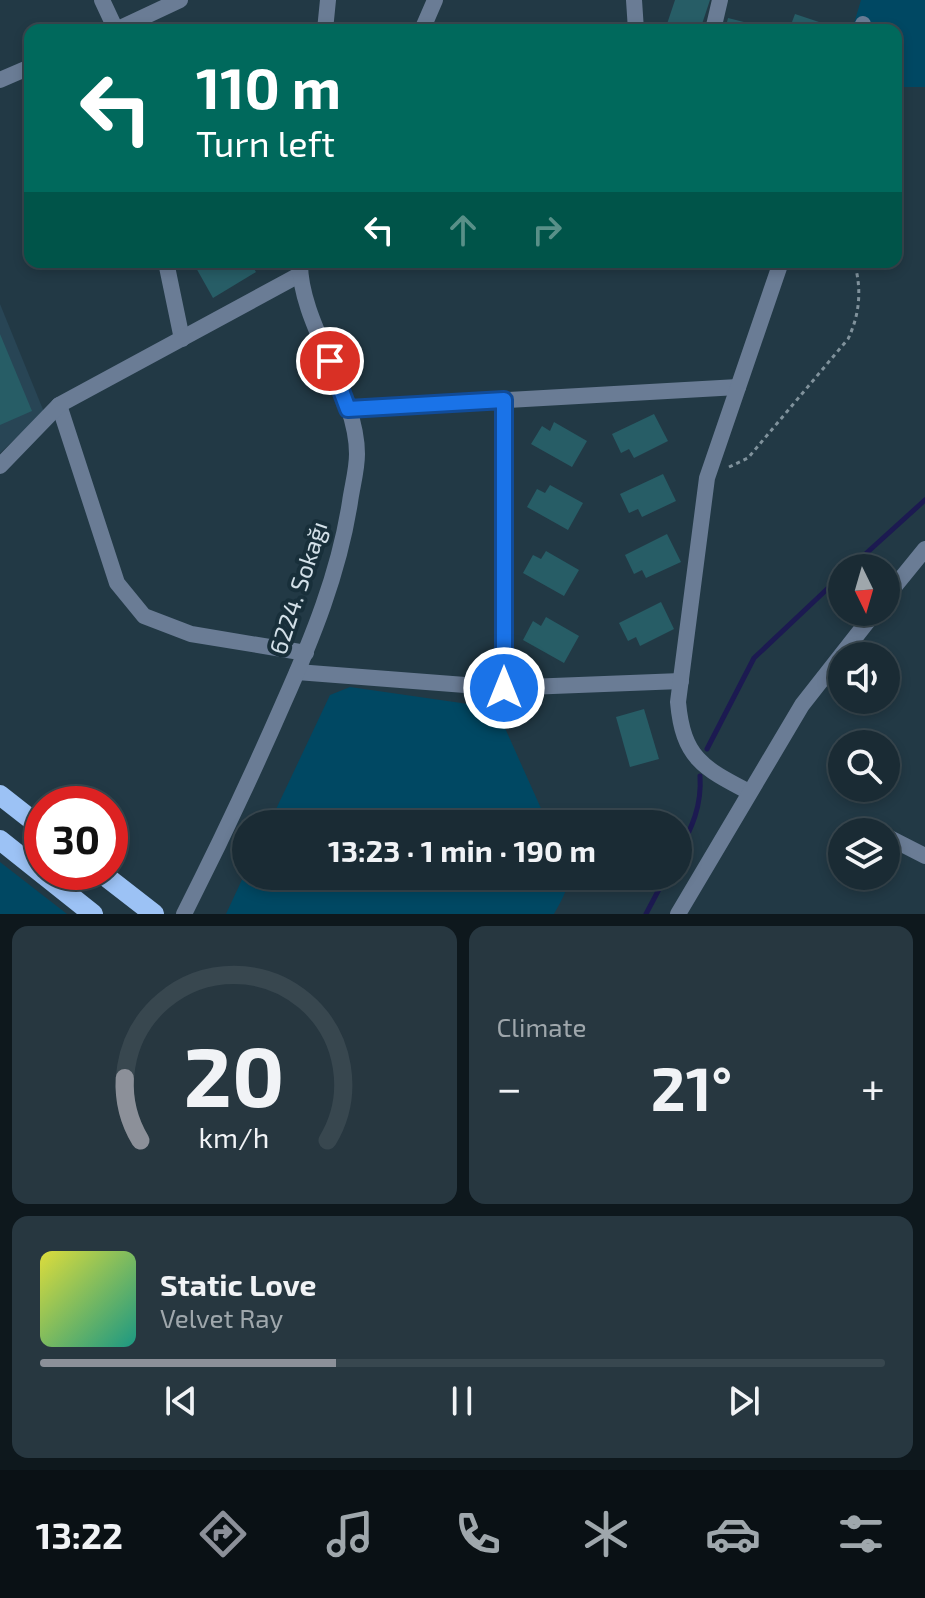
<!DOCTYPE html>
<html lang="en">
<head>
<meta charset="utf-8">
<style>
	body { margin:0; font-family:"Exo 2",sans-serif; background:#273740; color:#f1f3f6; height:100vh; display:flex; flex-direction:column; font-size:30px; white-space:nowrap }
	* { box-sizing:border-box; margin:0 }
	p { font-size:26px; color:#9fa7ac }
	.icon { flex:none; width:44px; height:44px; fill:none; stroke:currentColor; stroke-width:2; stroke-linecap:round; stroke-linejoin:round }
	.map { position:relative; height:914px; overflow:hidden }
	.details { display:flex; flex-direction:column; gap:12px; padding:12px; background:#0e181d; flex:1 }
	.details>* { flex:none }
	.banner { position:absolute; left:24px; top:24px; width:878px; height:244px; border-radius:16px; box-shadow:0 4px 12px #0003,0 0 0 2px #38474f; background:#00695c; color:#fff; overflow:hidden }
	.needle { width:52px; rotate:175deg }
	.controls { position:absolute; left:828px; top:554px; display:grid; gap:16px }
	.controls a { display:grid; place-items:center; width:72px; height:72px; border-radius:50%; background:#1a2b34; box-shadow:0 4px 12px #0003,0 0 0 2px #38474f; font-size:40px }
	.speed { position:absolute; left:24px; top:786px; display:flex; gap:16px; font-size:40px; font-weight:700; text-align:center }
	.speed>* { display:grid; place-content:center; width:104px; height:104px; border-radius:50%; background:#1a2b34; box-shadow:0 4px 12px #0003,0 0 0 2px #38474f; line-height:1 }
	.speed .limit { border:12px solid #d22; background:#fff; color:#111 }
	.pin { position:absolute; display:grid; place-items:center; width:68px; height:68px; color:#fff; margin:-34px; border:4px solid #fff; border-radius:50%; box-shadow:0 2px 8px #0007 }
	.me { position:absolute; width:88px; margin:-44px; rotate:0deg; stroke-linejoin:round; filter:drop-shadow(0 0 6px #0008) }
	.turn { display:flex; align-items:center; gap:28px; height:168px; padding:0 40px; font-size:36px }
	.turn .icon { width:104px; height:104px; stroke-width:2.5 }
	.turn b { display:block; font-size:56px; line-height:68px }
	.lanes { display:flex; align-items:center; height:76px; padding:0 40px; background:#0003; justify-content:center; gap:40px; direction:ltr }
	.lanes .off { opacity:.35 }
	.big { font-size:60px; font-weight:700; line-height:1.1 }
	.details .tile { flex:1; display:flex; flex-direction:column; justify-content:center; gap:12px; min-width:0; padding:0 28px; border-radius:16px; background:#273740 }
	.details .dial { align-items:center; gap:0 }
	.dial svg { height:208px; overflow:visible; fill:none; stroke:#38474f; stroke-width:7; stroke-linecap:round; text-anchor:middle }
	.dial text { fill:#f1f3f6; stroke:none }
	.song { display:flex; align-items:center; gap:24px }
	.cover { width:96px; height:96px; border-radius:12px; background:linear-gradient(135deg,hsl(60 70% 55%),hsl(170 70% 35%)) }
	.played { height:8px; border-radius:4px; background:linear-gradient(90deg,#8c9099 35%,#38474f 35%) }
	.keys { display:flex; justify-content:space-around; direction:ltr }
	.heat { display:flex; justify-content:space-between; align-items:center; font-size:44px; direction:ltr }
	.details .tiles { flex:1; display:grid; gap:12px; grid-template-columns:1fr 1fr }
	.tile:last-child { grid-column:span 2 }
	.trip { position:absolute; left:232px; top:810px; width:460px; height:80px; border-radius:40px; background:#1a2b34; box-shadow:0 4px 12px #0003,0 0 0 2px #38474f; font-weight:700; line-height:80px; text-align:center }
	.dock { display:flex; height:128px; justify-content:space-around; align-items:center; background:#0a1115; color:#9fa7ac }
	.dock .icon { width:56px; height:56px }
	.dock .selected { color:#8c9099 }
	.dock b { font-size:36px; color:#f1f3f6 }
	.map>svg:first-child { display:block }
</style>
</head>
<body>
<div class="map">
<svg width="925" height="914" viewBox="0 0 925 914">
	<rect width="100%" height="100%" fill="#223945"/>
	<!-- built -->
	<polygon fill="#284555" points="0,304 44,412 0,453"/>
	<!-- green -->
	<g fill="#004863">
		<polygon points="861,0 925,0 925,87 896,87 896,30 852,30"/>
		<polygon points="350,687 496,708 548,824 269,824 330,695"/>
		<polygon points="0,862 67,914 0,914"/>
		<path d="M 246,871 L 246,876 L 568,876 C 568,891 561,901 554,914 L 226,914 Z"/>
	</g>
	<g fill="none" stroke-linecap="round" stroke-linejoin="round">
		<!-- stream -->
		<g stroke="#1c1a51" stroke-width="5">
			<polyline points="850,568 925,500"/>
			<polyline points="707,749 754,658 842,575"/>
			<path d="M 678,854 C 692,827 702,806 700,776"/>
			<polyline points="646,914 666,876"/>
		</g>
	</g>
	<!-- building -->
	<g fill="#275d66">
		<polygon points="675,0 710,0 700,30 685,30 667,24"/>
		<polygon points="795,14 834,27 833,30 789,30"/>
		<polygon points="728,18 768,28 767,30 725,30"/>
		<polygon points="202,262 250,262 256,272 213,298 195,266"/>
		<polygon points="0,334 32,411 0,425"/>
		<polygon points="654,414 668,441 634,458 629,449 621,453 612,434"/>
		<polygon points="554,422 587,441 572,467 531,444 542,426 550,431"/>
		<polygon points="663,474 676,501 642,517 638,509 629,513 620,494"/>
		<polygon points="550,485 583,503 568,530 527,507 537,489 545,493"/>
		<polygon points="667,534 681,562 646,578 642,570 634,574 625,555"/>
		<polygon points="546,551 579,570 564,596 523,573 533,555 541,559"/>
		<polygon points="661,602 674,629 640,646 636,637 628,641 619,623"/>
		<polygon points="546,617 579,636 564,663 523,640 533,621 541,626"/>
		<polygon points="644,709 659,759 630,767 616,717"/>
	</g>
	<g fill="none" stroke-linecap="round" stroke-linejoin="round">
		<!-- path -->
		<path stroke="#80929c" stroke-width="3" stroke-dasharray="4 4" stroke-linecap="butt" d="M 729,467 L 748,458 L 848,339 C 860,314 862,288 854,262"/>
		<!-- street -->
		<g stroke="#6a7c95" stroke-width="16">
			<polyline points="102,0 116,30"/>
			<polyline points="634,0 636,30"/>
			<polyline points="116,30 180,0"/>
			<polyline points="325,30 328,0"/>
			<polyline points="422,30 435,0"/>
			<polyline points="713,30 720,0"/>
			<polyline points="861,30 863,24"/>
			<polyline points="0,80 30,67"/>
			<polyline points="166,262 182,339"/>
			<polyline points="59,405 117,583 144,616 191,634 306,653"/>
			<polyline points="348,409 738,387"/>
			<polyline points="0,466 59,405 299,275"/>
			<polyline points="886,597 925,549"/>
			<polyline points="297,672 504,688 681,681"/>
			<polyline points="504,688 504,400"/>
			<path d="M 749,792 C 703,768 683,758 678,702 L 707,478 L 781,262"/>
			<polyline points="886,836 925,856"/>
			<path d="M 184,914 C 219,845 252,775 283,704 C 312,639 339,573 350,502 C 352,487 357,470 357,454 C 357,392 299,322 300,262"/>
			<polyline points="678,914 802,705 875,612"/>
		</g>
		<!-- primary -->
		<g stroke="#9cc2f5" stroke-width="20">
			<polyline points="0,795 42,828"/>
			<polyline points="0,840 93,914"/>
			<polyline points="100,872 154,914"/>
		</g>
	</g>
	<g fill="none" stroke-linecap="round" stroke-linejoin="round">
		<!-- route casing -->
		<g stroke="#114b97" stroke-width="20">
			<polyline id="route" points="330,361 348,409 504,400 504,688"/>
		</g>
		<!-- route -->
		<use href="#route" stroke="#1a73e8" stroke-width="14"/>
	</g>
	<g text-anchor="middle" stroke-width="8" stroke-linejoin="round" paint-order="stroke">
		<!-- street labels -->
		<g font-size="24" fill="#d3e0e8" stroke="#182f3a">
			<text transform="translate(299 588) rotate(-72)" y="8">6224. Sokağı</text>
		</g>
	</g>
</svg>
<div class="controls">
<a><svg class="needle" viewBox="-14 -14 28 28"><path d="M0-13l5 13h-10z" fill="#e53935"/><path d="M0 13l5-13h-10z" fill="#9fa7ac"/></svg></a>
<a><svg class="icon" aria-label="sound" viewBox="0 0 24 24"><path d="M4 9h4l5-4v14l-5-4H4zM17 9q2 3 0 6"/></svg></a>
<a><svg class="icon" aria-label="search" viewBox="0 0 24 24"><circle cx="10" cy="10" r="6"/><path d="M15 15l6 6"/></svg></a>
<a><svg class="icon" aria-label="layers" viewBox="0 0 24 24"><path d="M12 4l9 5-9 5-9-5zM3 14l9 5 9-5"/></svg></a>
</div>
<div class="speed"><div class="limit">30</div></div>
<div class="pin" style="left:330px;top:361px;background:#d93025"><svg class="icon" aria-label="arrive" viewBox="0 0 24 24"><path d="M6 21V4h12l-3 4 3 4H6"/></svg></div>
<svg class="me" style="left:504px;top:688px" viewBox="-20 -20 40 40"><circle r="17" fill="#1a73e8" stroke="#fff" stroke-width="3"/><path d="M0-11L8 9 0 5-8 9z" fill="#fff"/></svg>
<div class="trip">13:23 · 1 min · 190 m</div>
<div class="banner">
<div class="turn"><svg class="icon" aria-label="left" viewBox="0 0 24 24"><path d="M17 20v-9H6M10 6l-5 5 5 5"/></svg><div><b>110 m</b>Turn left</div></div>
<div class="lanes"><svg class="icon" aria-label="left" viewBox="0 0 24 24"><path d="M17 20v-9H6M10 6l-5 5 5 5"/></svg><svg class="icon off" aria-label="ahead" viewBox="0 0 24 24"><path d="M12 20V5M6 11l6-6 6 6"/></svg><svg class="icon off" aria-label="right" viewBox="0 0 24 24"><path d="M7 20v-9h11M14 6l5 5-5 5"/></svg></div>
</div>
</div>
<section class="details">
<div class="tiles">
<div class="tile dial"><svg viewBox="0 0 100 80">
<path d="M14 69A42 42 0 1 1 86 69"/>
<path d="M14 69A42 42 0 0 1 8 45" stroke="#8c9099"/>
<text x="50" y="56" font-size="32" font-weight="700">20</text>
<text x="50" y="72" font-size="11">km/h</text>
</svg></div>
<div class="tile"><p>Climate</p>
<div class="heat"><a>−</a><b class="big">21°</b><a>+</a></div>
</div>
<div class="tile">
<div class="song"><i class="cover"></i><div><b>Static Love</b><p>Velvet Ray</p></div></div>
<div class="played"></div>
<div class="keys"><svg class="icon" aria-label="previous" viewBox="0 0 24 24"><path d="M18 5L8 12l10 7zM5 5v14"/></svg><svg class="icon" aria-label="pause" viewBox="0 0 24 24"><path d="M8 5v14M16 5v14"/></svg><svg class="icon" aria-label="next" viewBox="0 0 24 24"><path d="M6 5l10 7-10 7zM19 5v14"/></svg></div>
</div>
</div>
</section>
<nav class="dock">
<b>13:22</b>
<svg class="icon selected" aria-label="directions" viewBox="0 0 24 24"><path d="M12 3l9 9-9 9-9-9zM9 14v-3h6M13 9l2 2-2 2"/></svg>
<svg class="icon" aria-label="music" viewBox="0 0 24 24"><path d="M9 18V5l10-2v13"/><circle cx="6" cy="18" r="3"/><circle cx="16" cy="16" r="3"/></svg>
<svg class="icon" aria-label="phone" viewBox="0 0 24 24"><path d="M5 4h4l2 5-3 2q2 4 5 5l2-3 5 2v4C11 20 4 13 5 4z"/></svg>
<svg class="icon" aria-label="climate" viewBox="0 0 24 24"><path d="M12 3v18M4 7l16 10M4 17L20 7"/></svg>
<svg class="icon" aria-label="car" viewBox="0 0 24 24"><path d="M5 17H2v-5l4-1 3-4h7l3 4 3 1v5h-3M9 17h6M6 11h13"/><circle cx="7" cy="17" r="2"/><circle cx="17" cy="17" r="2"/></svg>
<svg class="icon" aria-label="filters" viewBox="0 0 24 24"><path d="M4 7h16M4 17h16"/><circle cx="9" cy="7" r="2"/><circle cx="15" cy="17" r="2"/></svg>
</nav>
</body>
</html>
